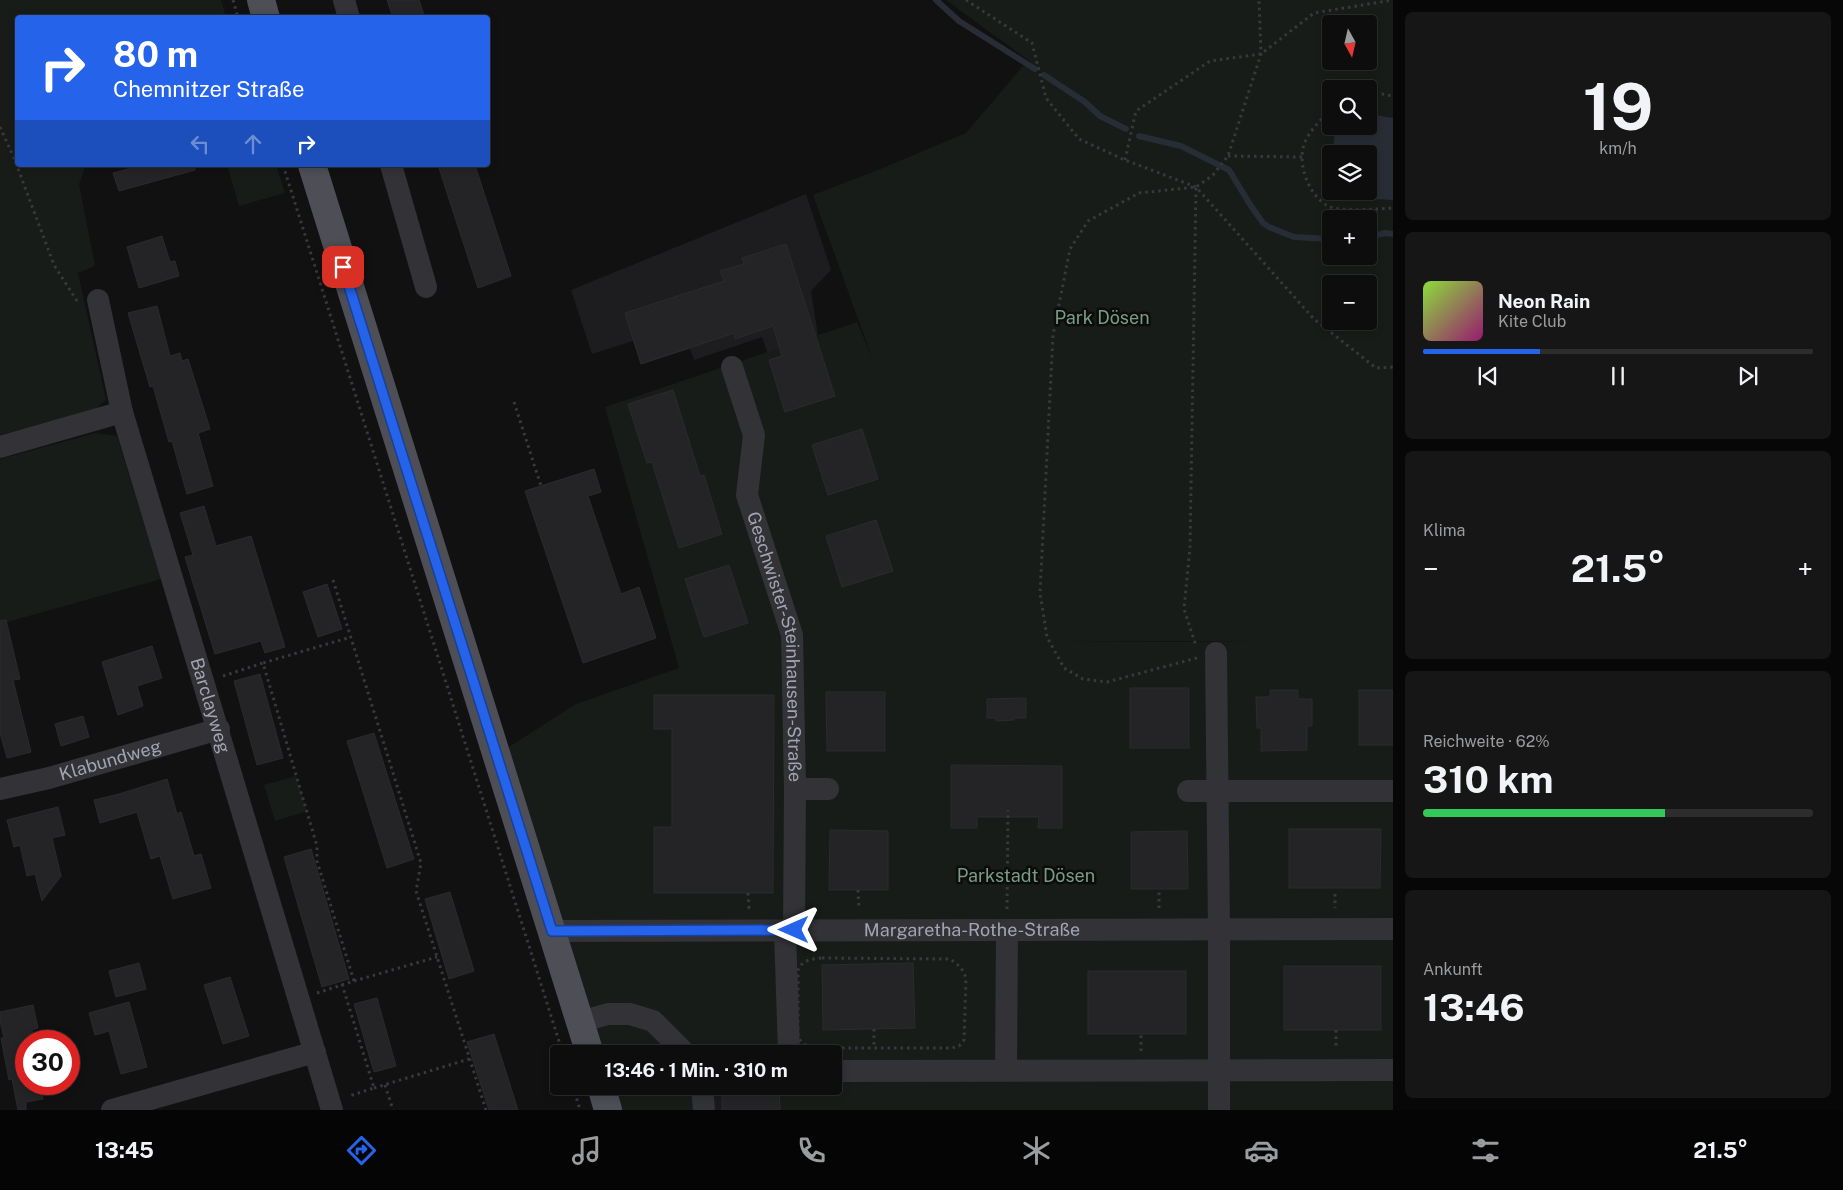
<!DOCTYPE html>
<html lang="de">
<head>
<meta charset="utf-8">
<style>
	body { margin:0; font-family:"Public Sans",sans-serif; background:#161617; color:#f1f3f6; height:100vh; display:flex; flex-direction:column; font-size:19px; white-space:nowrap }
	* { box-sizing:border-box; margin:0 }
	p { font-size:16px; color:#9a9c9e }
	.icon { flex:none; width:28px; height:28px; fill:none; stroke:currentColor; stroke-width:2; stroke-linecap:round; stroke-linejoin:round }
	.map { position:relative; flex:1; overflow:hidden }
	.panel { display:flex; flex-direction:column; gap:12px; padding:12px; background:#070708; width:450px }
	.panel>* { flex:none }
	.guide { position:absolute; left:15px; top:15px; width:475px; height:152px; border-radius:5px; box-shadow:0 2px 8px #0003,0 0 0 1px #2d2d2e; background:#2563eb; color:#fff; overflow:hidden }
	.needle { width:32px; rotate:172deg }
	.controls { position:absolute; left:1322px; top:15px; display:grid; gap:10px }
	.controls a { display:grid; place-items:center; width:55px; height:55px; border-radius:5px; background:#0d0d0e; box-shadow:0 2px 8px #0003,0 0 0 1px #2d2d2e; font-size:25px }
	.speed { position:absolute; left:15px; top:1030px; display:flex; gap:10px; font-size:25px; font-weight:700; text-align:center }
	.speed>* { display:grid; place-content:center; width:65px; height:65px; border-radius:50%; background:#0d0d0e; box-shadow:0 2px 8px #0003,0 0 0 1px #2d2d2e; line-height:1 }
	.speed .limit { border:8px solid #d22; background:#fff; color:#111 }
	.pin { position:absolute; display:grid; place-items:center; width:42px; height:42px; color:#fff; margin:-21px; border-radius:10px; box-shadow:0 2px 8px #0006 }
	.me { position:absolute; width:55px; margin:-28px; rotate:270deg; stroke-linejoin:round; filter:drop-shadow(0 0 4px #0008) }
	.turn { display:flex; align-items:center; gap:18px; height:105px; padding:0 15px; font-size:22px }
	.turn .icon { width:65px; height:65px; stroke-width:2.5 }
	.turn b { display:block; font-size:35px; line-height:42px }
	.lanes { display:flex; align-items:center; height:48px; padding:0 15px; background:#0003; justify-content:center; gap:25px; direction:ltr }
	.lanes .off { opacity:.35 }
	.big { font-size:38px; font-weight:700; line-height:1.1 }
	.panel .tile { flex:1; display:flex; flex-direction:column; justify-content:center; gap:8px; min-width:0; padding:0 18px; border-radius:8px; background:#161617 }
	.panel .dial { align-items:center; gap:0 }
	.dial b { font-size:65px; line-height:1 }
	.song { display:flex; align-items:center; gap:15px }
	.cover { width:60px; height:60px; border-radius:8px; background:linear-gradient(135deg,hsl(90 70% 55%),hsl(320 70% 35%)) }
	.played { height:5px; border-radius:2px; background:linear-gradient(90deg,#2563eb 30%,#2d2d2e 30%) }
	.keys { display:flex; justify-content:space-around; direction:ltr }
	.heat { display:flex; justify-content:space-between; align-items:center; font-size:28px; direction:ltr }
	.charge { height:8px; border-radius:4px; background:linear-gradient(90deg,#34c759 62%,#2d2d2e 0) }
	.trip { position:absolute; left:550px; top:1045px; width:292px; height:50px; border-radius:5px; background:#0d0d0e; box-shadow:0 2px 8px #0003,0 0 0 1px #2d2d2e; font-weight:700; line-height:50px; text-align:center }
	.dock { display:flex; height:80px; justify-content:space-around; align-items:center; background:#050506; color:#9a9c9e }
	.dock .icon { width:35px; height:35px }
	.dock .current { color:#2563eb }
	.dock b { font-size:22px; color:#f1f3f6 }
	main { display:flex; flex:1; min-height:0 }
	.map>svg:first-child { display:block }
</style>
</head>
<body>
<main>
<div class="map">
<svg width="1393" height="1110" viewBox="0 0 1393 1110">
	<rect width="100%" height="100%" fill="#111112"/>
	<!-- built -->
	<polygon fill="#1d1d1f" points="806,194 831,270 811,291 818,335 769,358 762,337 694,360 690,349 641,364 633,341 592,354 571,290"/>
	<!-- green -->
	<g fill="#171c19" fill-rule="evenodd">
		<polygon points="0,0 221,0 226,17 18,18 18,165 86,165 79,184 95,266 78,273 106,400 95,409 0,435"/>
		<path d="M 946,0 L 1393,0 L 1393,1110 L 622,1110 L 614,1086 L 834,1086 L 834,1054 L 603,1054 L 504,750 L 576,704 L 679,668 L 605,407 L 857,322 L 873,360 L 813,195 L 883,168 L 966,133 L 1022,67 L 1032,63 ZM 1331,24 L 1369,24 L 1369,61 L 1331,61 ZM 1331,89 L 1369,89 L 1369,126 L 1331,126 ZM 1331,154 L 1369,154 L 1369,191 L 1331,191 ZM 1331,219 L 1369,219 L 1369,256 L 1331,256 ZM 1331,284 L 1369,284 L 1369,321 L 1331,321 ZM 1171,641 L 1263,642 L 1055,642 Z"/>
		<polygon points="227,165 276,165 285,193 239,206"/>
		<polygon points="96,433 117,436 161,579 0,624 0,459"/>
		<polygon points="296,776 307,811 275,821 264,785"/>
	</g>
	<!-- water -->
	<polygon fill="#282c35" points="1369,114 1393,118 1393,200 1374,199 1352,191 1369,191 1369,154 1333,154 1335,126 1369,126"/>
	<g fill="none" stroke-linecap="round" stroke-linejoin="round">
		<!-- stream -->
		<g stroke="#282c35" stroke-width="6">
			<polyline points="936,0 959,21 1035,69"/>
			<polyline points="1044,75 1085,102 1100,116 1126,129"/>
			<polyline points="1139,136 1181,146 1229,170 1251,206 1263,223 1269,227 1294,237 1331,239"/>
			<polyline points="1369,237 1385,233 1393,234"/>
		</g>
	</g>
	<!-- building -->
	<g fill="#242426" stroke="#2b2b2e">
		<polygon points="387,0 419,0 425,18 393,18"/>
		<polygon points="143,165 195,165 195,170 119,191 113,173"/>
		<polygon points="438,165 475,165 511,276 478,288"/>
		<polygon points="162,236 170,262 175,261 179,276 139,288 127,247"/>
		<polygon points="786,244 835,396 785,412 769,360 782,356 773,326 735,339 734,333 641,364 625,313 724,281 720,271 744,264 742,258"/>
		<polygon points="157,306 170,356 180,353 182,361 188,359 210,429 198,433 213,486 187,494 172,441 169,442 153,386 150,387 128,313"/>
		<polygon points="673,390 700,476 704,475 722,534 679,548 652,462 647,463 628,404"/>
		<polygon points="862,429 878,479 828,495 812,445"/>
		<polygon points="594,469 601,492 588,496 621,594 639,587 656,638 583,663 525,491"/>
		<polygon points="204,506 216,546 251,536 285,647 265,653 261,641 215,654 185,557 193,555 180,513"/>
		<polygon points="876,520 893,571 842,587 826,536"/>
		<polygon points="729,565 748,623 704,637 685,579"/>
		<polygon points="327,584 342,629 318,637 303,592"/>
		<polygon points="6,620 20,679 13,680 31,752 7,758 0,733 0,621"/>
		<polygon points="152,646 162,678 137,686 143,706 118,715 102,662"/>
		<polygon points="260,674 283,758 257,765 234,681"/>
		<rect x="1130" y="688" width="59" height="60"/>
		<polygon points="1270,690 1298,690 1298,699 1312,699 1312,726 1307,726 1307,750 1261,751 1261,728 1257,728 1256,697 1270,697"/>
		<rect x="1359" y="690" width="34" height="55"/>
		<polygon points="826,692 885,692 885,751 827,751"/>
		<polygon points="654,695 774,695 773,893 654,893 654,827 672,827 672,729 654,729"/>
		<polygon points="1026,698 1026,718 1014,718 1014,720 996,721 996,718 987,718 987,699"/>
		<polygon points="83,716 89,737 61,746 55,724"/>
		<polygon points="374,733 414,859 387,868 347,741"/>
		<polygon points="951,765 1062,766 1062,828 1038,828 1039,817 977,817 977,828 951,828"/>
		<polygon points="167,779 177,814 181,812 194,856 201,854 211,888 173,899 160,856 151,859 137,812 100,823 94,800 119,794"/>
		<polygon points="58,807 65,835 52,838 61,876 42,901 35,874 27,876 20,845 14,847 7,820"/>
		<polygon points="1289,829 1381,829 1380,888 1289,888"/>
		<polygon points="830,830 888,831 888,890 829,890"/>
		<polygon points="1187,831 1188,889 1131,889 1131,832"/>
		<polygon points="311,849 349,979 322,987 284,857"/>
		<polygon points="450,892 474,971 449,979 425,899"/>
		<polygon points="139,963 146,989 116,997 109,971"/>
		<polygon points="913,963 915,1028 823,1030 822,965"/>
		<rect x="1284" y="966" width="97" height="64"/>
		<rect x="1088" y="971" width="98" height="63"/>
		<polygon points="230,977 249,1036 223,1044 204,985"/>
		<polygon points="377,998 396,1066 374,1072 354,1004"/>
		<polygon points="129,1002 147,1067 121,1074 109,1031 95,1035 89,1013"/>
		<polygon points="33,1005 38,1028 32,1030 34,1041 26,1041 26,1084 40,1084 43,1099 26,1102 26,1110 18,1110 12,1079 9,1080 1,1038 4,1038 0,1021 0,1012"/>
		<polygon points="494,1034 518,1110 489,1110 467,1042"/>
		<polygon points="722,1086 779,1086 780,1110 722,1110"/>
	</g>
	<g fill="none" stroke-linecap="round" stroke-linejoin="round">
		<!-- path -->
		<g stroke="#38383e" stroke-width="3" stroke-dasharray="2.5 4" stroke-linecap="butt">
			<polyline points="233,0 238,18"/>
			<polyline points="966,0 1032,43 1046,98 1079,139 1125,160 1196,187 1314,319 1376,368 1393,367"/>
			<polyline points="1369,97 1382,94 1393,96"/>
			<path d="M 1331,110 C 1321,119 1311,129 1305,142 C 1296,163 1309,196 1328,206 C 1339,212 1379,209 1393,208"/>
			<polyline points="0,127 14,158 54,265 77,301"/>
			<polyline points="1228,156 1302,157"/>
			<polyline points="1125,160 1136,111 1210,61 1261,54 1314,13 1393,0"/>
			<polyline points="283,165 563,1054"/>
			<polyline points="1196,188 1190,547 1184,609 1196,646"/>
			<polyline points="514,402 541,486"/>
			<polyline points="333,580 421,863 416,891 486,1110"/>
			<polyline points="1197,658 1107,682 1083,679 1064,668 1047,637 1040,593 1053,335 1070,249 1088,221 1139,193 1196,187 1213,175 1228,156 1261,54 1259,0"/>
			<polyline points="223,676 263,663"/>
			<polyline points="858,890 859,909"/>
			<polyline points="748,893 749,908 751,908"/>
			<polyline points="1335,894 1335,908"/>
			<polyline points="1159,908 1159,889"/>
			<polyline points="1007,909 1008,810"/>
			<path d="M 822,958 L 950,959 C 958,964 963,969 966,978 L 964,1040 L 959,1046 L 952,1048 L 813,1048 C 806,1046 802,1044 798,1037 L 798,970 C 802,960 811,959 822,958 Z"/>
			<polyline points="354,981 437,957"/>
			<polyline points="342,984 374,1088 349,1096"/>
			<polyline points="317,993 354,981 317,861 317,846 263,663 351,637"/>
			<polyline points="874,1029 874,1048"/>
			<polyline points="1336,1030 1336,1049"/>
			<polyline points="1141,1051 1141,1034"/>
			<polyline points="385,1085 393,1110"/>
			<polyline points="573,1086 580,1110"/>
			<polyline points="374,1088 469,1059"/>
		</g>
		<!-- minor -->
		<g stroke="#323237" stroke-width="22">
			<polyline points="344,0 349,18"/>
			<polyline points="391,165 426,287"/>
			<path id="s1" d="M 98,300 L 122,412 L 332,1110"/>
			<path id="s2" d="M 732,367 L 754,435 L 747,495 L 792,635 L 795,789 L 794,930"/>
			<polyline points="0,447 122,412"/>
			<polyline points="1216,653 1219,929 1219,1110"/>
			<path id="s3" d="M 0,789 L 49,778 L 219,729"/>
			<polyline points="795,789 828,789"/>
			<polyline points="1188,791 1393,791"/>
			<polyline points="785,930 789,1054"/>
			<path id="s4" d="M 552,931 L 1393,929"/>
			<polyline points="580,1022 608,1014 630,1014 653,1021 686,1054"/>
			<polyline points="1006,1070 1007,930"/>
			<polyline points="834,1071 1393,1070"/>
			<polyline points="702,1086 704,1110"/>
			<polyline points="112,1110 315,1052"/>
		</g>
		<!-- major -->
		<g stroke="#4e4e56" stroke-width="28">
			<polyline points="261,0 266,18"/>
			<polyline points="312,165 590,1054"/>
			<polyline points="601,1086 608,1110"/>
		</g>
	</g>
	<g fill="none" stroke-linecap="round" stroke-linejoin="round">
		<!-- route casing -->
		<g stroke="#184099" stroke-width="12">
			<polyline id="route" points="343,267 552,931 794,930"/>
		</g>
		<!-- route -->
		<use href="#route" stroke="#2563eb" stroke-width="9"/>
	</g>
	<g text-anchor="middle" stroke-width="5" stroke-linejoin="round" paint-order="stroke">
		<!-- park labels -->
		<g font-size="18" fill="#799d83" stroke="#0c0c0d">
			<text x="1102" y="324">Park Dösen</text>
			<text x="1026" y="882">Parkstadt Dösen</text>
		</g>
		<!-- street labels -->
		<g font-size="18" fill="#a2a4b2" stroke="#0c0c0d">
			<text dy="6" stroke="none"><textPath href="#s2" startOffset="288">Geschwister-Steinhausen-Straße</textPath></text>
			<text dy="6" stroke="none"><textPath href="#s1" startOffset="421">Barclayweg</textPath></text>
			<text dy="6" stroke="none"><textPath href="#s3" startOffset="114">Klabundweg</textPath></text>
			<text dy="6" stroke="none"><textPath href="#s4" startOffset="420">Margaretha-Rothe-Straße</textPath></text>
		</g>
	</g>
</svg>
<div class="controls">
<a><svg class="needle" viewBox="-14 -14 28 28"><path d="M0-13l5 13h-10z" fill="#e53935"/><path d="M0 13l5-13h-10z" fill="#9a9c9e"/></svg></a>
<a><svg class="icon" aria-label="search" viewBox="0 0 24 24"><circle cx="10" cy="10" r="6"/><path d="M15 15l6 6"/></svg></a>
<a><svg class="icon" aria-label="layers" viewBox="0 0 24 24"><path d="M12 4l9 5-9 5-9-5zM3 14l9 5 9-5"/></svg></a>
<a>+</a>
<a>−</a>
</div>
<div class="speed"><div class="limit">30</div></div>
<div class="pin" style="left:343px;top:267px;background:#d93025"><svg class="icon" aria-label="arrive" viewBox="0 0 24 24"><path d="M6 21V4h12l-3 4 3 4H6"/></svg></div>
<svg class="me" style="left:794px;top:930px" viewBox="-20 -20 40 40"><path d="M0-17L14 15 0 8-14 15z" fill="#2563eb" stroke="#fff" stroke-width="4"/></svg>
<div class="trip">13:46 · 1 Min. · 310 m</div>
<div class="guide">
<div class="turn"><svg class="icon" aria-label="right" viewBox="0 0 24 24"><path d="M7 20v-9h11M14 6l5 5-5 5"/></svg><div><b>80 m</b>Chemnitzer Straße</div></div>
<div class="lanes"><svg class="icon off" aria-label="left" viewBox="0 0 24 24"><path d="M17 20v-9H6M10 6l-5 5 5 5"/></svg><svg class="icon off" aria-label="ahead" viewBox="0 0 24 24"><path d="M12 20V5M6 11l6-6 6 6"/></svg><svg class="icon" aria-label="right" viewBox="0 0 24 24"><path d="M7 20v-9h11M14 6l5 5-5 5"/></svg></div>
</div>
</div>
<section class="panel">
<div class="tile dial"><b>19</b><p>km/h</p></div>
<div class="tile">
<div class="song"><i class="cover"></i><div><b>Neon Rain</b><p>Kite Club</p></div></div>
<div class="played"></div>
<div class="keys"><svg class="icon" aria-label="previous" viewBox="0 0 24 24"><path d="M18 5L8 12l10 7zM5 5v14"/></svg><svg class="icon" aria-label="pause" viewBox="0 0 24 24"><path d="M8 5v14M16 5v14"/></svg><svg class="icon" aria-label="next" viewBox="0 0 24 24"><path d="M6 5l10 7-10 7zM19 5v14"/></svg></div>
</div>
<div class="tile"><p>Klima</p>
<div class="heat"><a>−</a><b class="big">21.5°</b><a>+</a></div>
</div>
<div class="tile"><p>Reichweite · 62%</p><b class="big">310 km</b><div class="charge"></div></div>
<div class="tile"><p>Ankunft</p><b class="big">13:46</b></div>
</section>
</main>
<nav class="dock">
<b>13:45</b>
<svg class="icon current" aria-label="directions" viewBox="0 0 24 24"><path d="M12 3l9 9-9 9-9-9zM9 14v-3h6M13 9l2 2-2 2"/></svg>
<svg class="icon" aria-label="music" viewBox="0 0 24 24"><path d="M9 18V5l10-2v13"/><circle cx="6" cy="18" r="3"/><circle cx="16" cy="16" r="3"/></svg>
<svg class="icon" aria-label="phone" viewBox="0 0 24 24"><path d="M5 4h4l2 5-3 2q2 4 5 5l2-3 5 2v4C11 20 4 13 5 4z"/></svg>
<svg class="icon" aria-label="climate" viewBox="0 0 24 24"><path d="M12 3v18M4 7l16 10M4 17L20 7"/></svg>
<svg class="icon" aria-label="car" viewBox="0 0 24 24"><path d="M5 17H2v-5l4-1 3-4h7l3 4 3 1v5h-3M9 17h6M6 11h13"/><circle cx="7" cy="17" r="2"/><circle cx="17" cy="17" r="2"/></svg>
<svg class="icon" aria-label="filters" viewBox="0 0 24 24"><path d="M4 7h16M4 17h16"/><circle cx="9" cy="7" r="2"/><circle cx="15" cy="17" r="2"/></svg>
<b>21.5°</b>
</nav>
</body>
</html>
